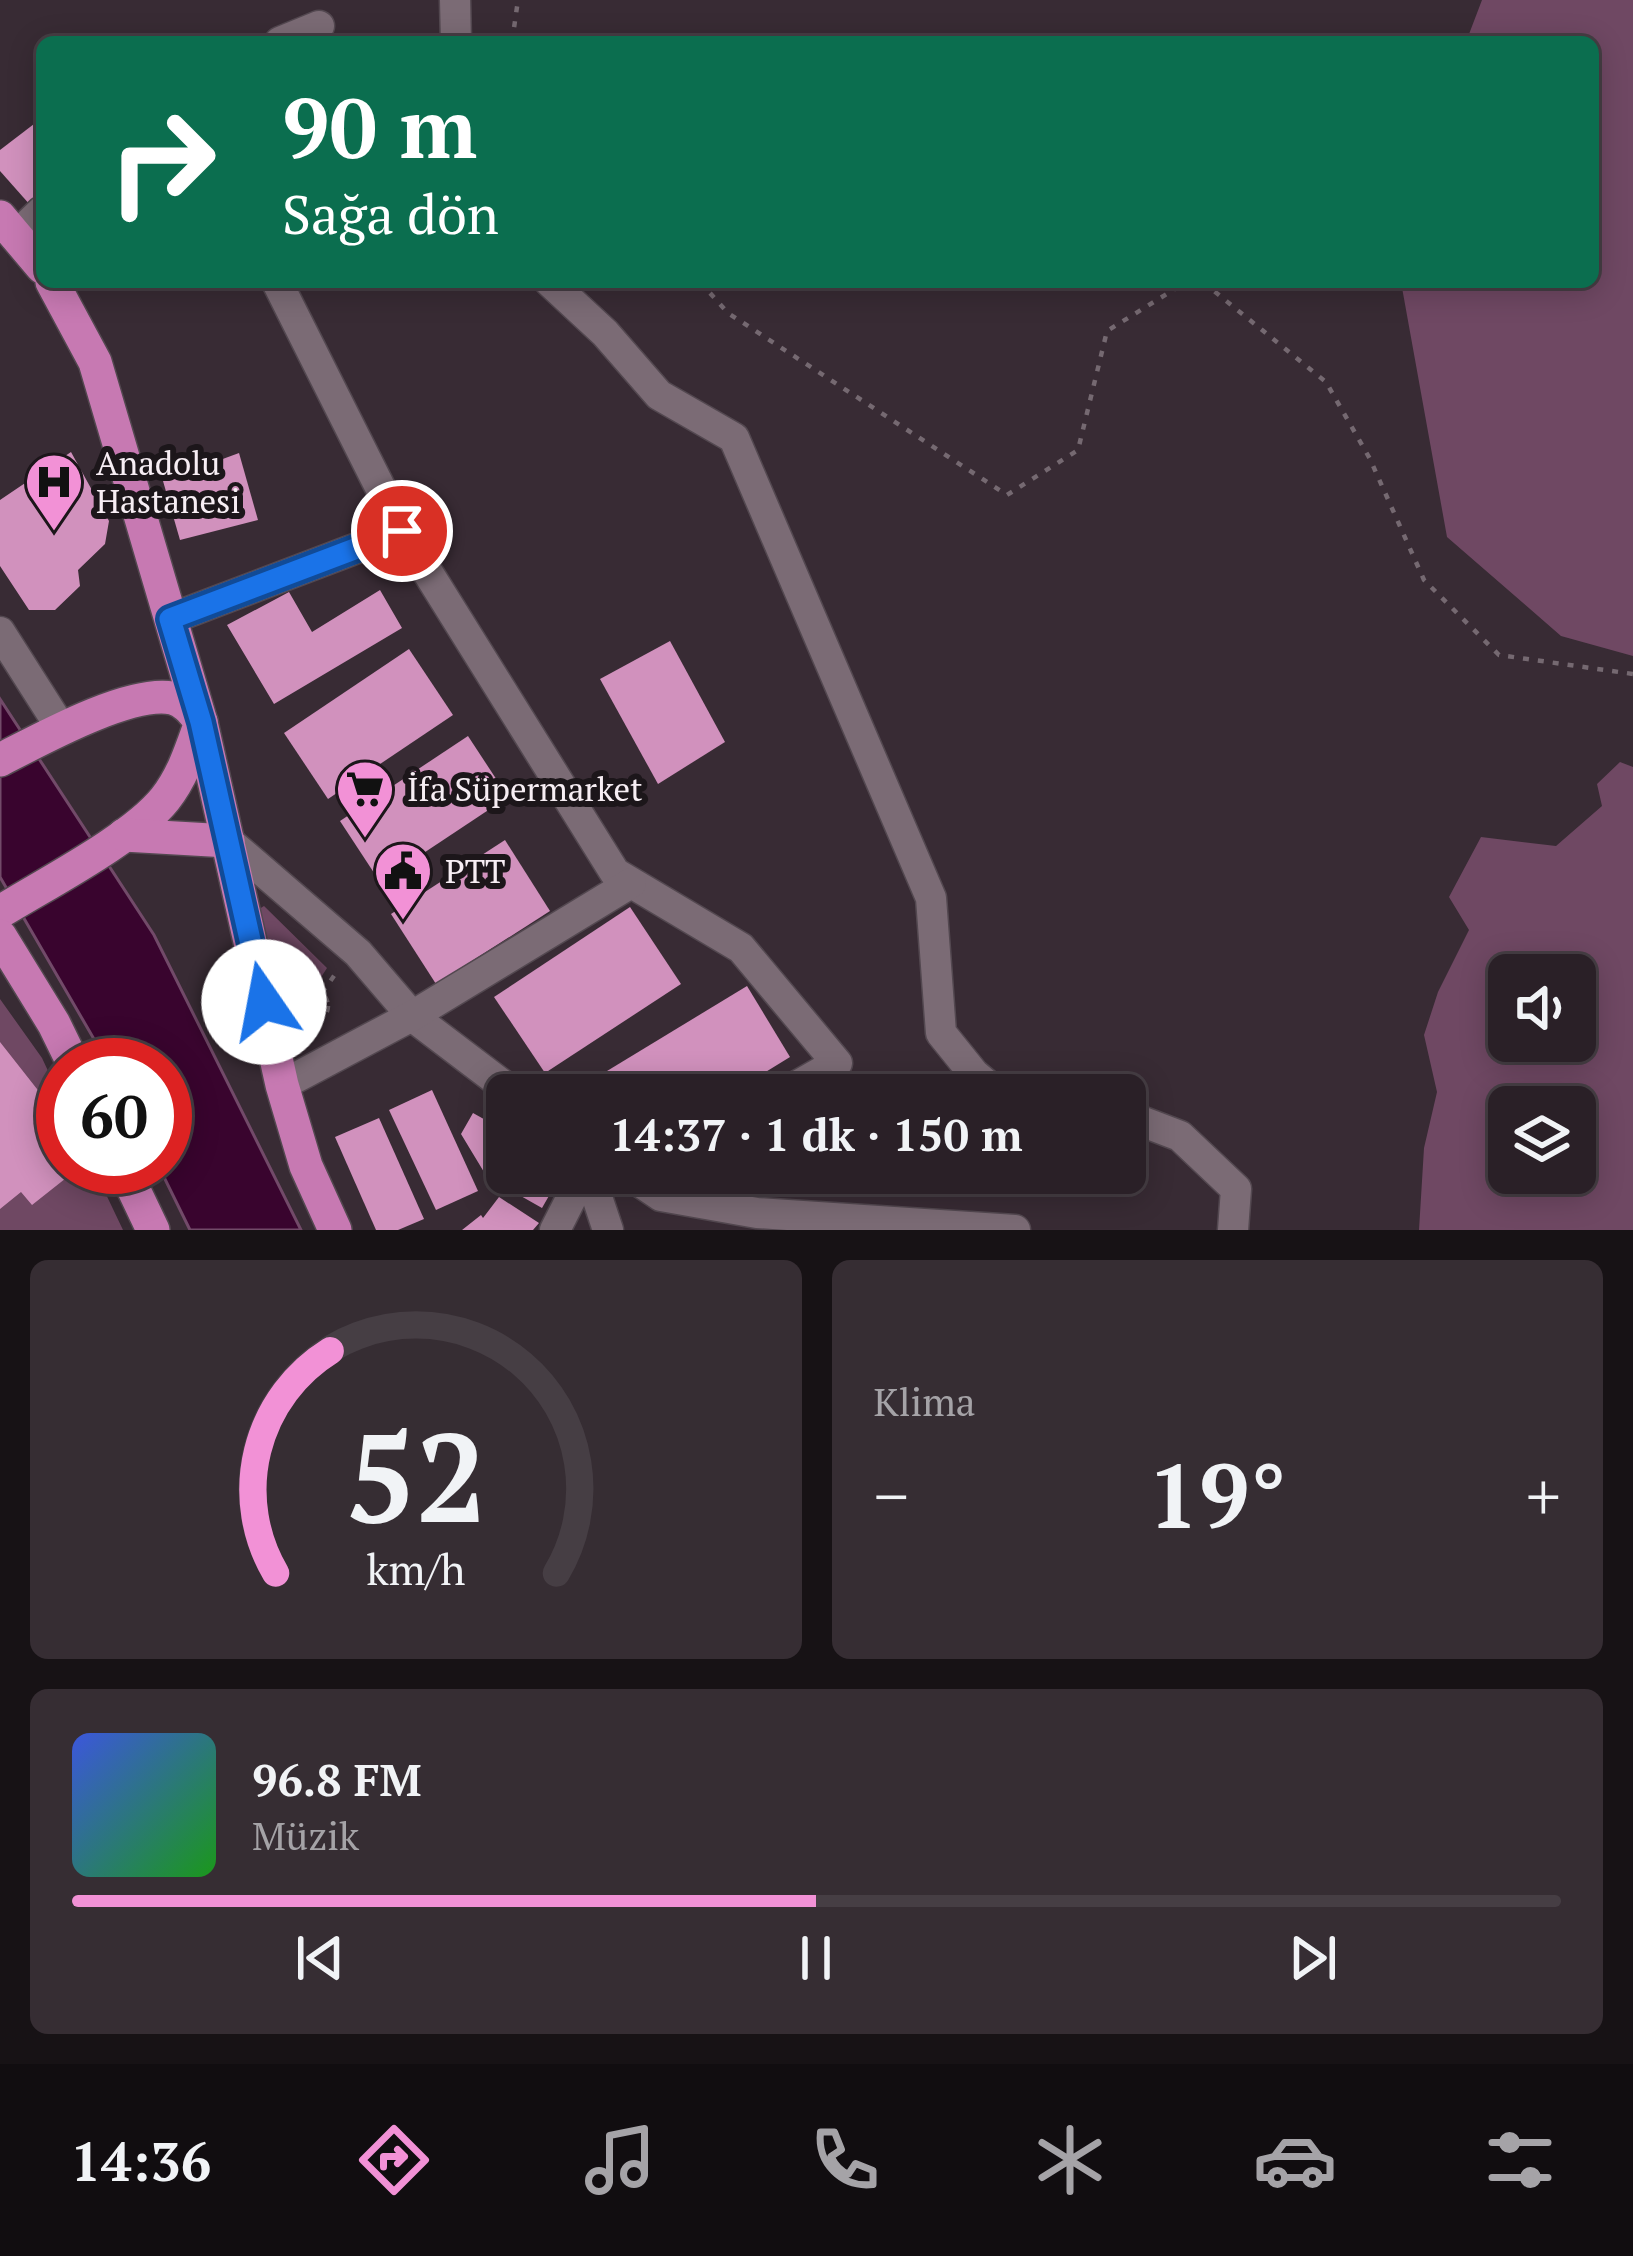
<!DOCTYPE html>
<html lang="tr">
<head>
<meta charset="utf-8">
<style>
	body { margin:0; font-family:"PT Serif",serif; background:#362d33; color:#f1f3f6; height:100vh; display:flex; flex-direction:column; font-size:45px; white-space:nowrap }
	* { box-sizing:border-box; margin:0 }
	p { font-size:39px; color:#a5a3a7 }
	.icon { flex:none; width:66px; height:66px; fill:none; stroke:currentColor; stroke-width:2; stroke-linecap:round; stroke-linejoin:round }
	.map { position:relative; height:1230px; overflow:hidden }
	.sheet { display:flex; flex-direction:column; gap:30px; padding:30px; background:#171215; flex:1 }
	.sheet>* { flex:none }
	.banner { position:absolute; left:36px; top:36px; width:1563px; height:252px; border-radius:18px; box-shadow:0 6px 30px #0003,0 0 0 3px #463e44; background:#0b6e4f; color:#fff; overflow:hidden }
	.controls { position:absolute; left:1488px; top:954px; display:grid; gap:24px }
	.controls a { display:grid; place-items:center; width:108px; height:108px; border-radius:18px; background:#2a2027; box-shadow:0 6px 30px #0003,0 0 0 3px #463e44; font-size:60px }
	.speed { position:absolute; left:36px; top:1038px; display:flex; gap:24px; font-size:60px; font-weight:700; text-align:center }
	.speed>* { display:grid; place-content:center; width:156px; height:156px; border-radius:50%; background:#2a2027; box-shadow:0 6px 30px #0003,0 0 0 3px #463e44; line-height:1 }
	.speed .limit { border:18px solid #d22; background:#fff; color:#111 }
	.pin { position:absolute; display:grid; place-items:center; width:102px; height:102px; color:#fff; margin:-51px; border:6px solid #fff; border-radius:50%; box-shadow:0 3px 12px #0007 }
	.me { position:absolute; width:132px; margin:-66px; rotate:348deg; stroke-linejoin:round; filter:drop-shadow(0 0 9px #0008) }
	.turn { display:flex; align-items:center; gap:42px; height:252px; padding:0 48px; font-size:54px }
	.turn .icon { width:156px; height:156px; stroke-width:2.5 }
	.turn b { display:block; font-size:84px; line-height:102px }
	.big { font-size:90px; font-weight:600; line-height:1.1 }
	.sheet .widget { flex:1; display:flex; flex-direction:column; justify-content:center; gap:18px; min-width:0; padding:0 42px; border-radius:18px; background:#362d33 }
	.sheet .dial { align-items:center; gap:0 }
	.dial svg { height:312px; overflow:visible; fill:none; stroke:#463e44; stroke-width:7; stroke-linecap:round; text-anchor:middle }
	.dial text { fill:#f1f3f6; stroke:none }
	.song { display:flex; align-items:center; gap:36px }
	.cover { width:144px; height:144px; border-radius:18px; background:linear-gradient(135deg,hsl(230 70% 55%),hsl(120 70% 35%)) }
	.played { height:12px; border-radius:6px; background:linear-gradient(90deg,#f291d6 50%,#463e44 50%) }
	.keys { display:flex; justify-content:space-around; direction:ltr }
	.heat { display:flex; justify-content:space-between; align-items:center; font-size:66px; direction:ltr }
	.sheet .tiles { flex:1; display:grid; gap:30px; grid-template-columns:1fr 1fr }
	.widget:last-child { grid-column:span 2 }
	.trip { position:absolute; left:486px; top:1074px; width:660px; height:120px; border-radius:18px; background:#2a2027; box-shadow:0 6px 30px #0003,0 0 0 3px #463e44; font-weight:600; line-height:120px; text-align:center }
	.menu { display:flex; height:192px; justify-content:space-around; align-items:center; background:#110d10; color:#a5a3a7 }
	.menu .icon { width:84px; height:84px }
	.menu .on { color:#f291d6 }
	.menu b { font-size:54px; color:#f1f3f6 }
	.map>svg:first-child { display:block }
</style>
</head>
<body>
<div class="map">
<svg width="1633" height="1230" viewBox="0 0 1633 1230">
	<rect width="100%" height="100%" fill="#382b34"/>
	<!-- green -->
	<g fill="#6f4863" fill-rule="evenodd">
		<polygon points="1482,0 1633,0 1633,656 1561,636 1447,537 1401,282 1593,282 1593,42 1466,42"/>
		<path d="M 1620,762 L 1633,767 L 1633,1230 L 1419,1230 L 1424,1148 L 1437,1092 L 1424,1035 L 1438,992 L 1469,930 L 1449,897 L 1481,837 L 1556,846 L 1602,806 L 1597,784 ZM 1575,975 L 1575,1041 L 1509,1041 L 1509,975 ZM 1575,1107 L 1575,1173 L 1509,1173 L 1509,1107 Z"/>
		<polygon points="264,906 327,968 316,985 309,984 294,1001 274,999 256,911"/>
		<polygon points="0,999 42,1058 63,1103 63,1167 93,1167 123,1230 0,1230"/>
	</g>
	<!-- water -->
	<polygon fill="#39042e" stroke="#724a69" stroke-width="3" points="0,699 154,935 301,1230 190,1230 159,1167 165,1167 165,1065 109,1065 0,877"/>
	<!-- building -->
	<g fill="#d191bd">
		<polygon points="34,124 42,134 42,195 31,206 0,171 0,150"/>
		<polygon points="71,452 109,521 105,544 78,570 80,586 55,610 29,610 0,566 0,500"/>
		<polygon points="239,453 258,520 180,540 163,481"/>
		<polygon points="380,590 402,628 274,704 227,625 289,592 312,632"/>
		<polygon points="670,641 725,742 658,784 600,679"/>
		<polygon points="409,649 453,715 328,799 284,733"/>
		<polygon points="468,736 508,797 380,882 340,821"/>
		<polygon points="505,840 550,911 436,984 391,914"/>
		<polygon points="630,907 681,984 545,1073 494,997"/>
		<polygon points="747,986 790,1057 728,1095 622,1095 607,1071"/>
		<polygon points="0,1042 63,1122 63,1167 80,1167 32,1205 21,1192 0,1209"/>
		<polygon points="432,1090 478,1191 436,1210 389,1110"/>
		<polygon points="473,1113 507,1132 507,1173 562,1173 542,1208 487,1177 461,1134"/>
		<polygon points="379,1118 424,1219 398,1230 376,1230 335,1137"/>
		<polygon points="950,1173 1015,1173 1006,1195"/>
		<polygon points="499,1197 539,1223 533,1230 462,1230 481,1215 483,1218"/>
	</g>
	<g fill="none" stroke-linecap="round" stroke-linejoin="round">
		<!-- minor casing -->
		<g stroke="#534850" stroke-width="33">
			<g id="minor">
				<polyline points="455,0 456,42"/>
				<polyline points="280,42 319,26"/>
				<polyline points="16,236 42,211"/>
				<polyline points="550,282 605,333 659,395 734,438 931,898 941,1033 974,1074 999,1095"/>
				<polyline points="402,531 615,873 741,948 837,1063 781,1095"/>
				<polyline points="170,619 402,531 277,282"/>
				<polyline points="0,632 61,728"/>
				<polyline points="228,841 358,953 412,1016 516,1095"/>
				<polyline points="282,1085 412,1016 631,883"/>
				<polyline points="1125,1115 1180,1136 1236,1189 1233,1230"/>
				<polyline points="589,1173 608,1230"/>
				<polyline points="627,1173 661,1196 757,1213 1015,1230"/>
				<polyline points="555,1230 584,1173"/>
			</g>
		</g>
		<!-- primary casing -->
		<g stroke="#534850" stroke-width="36">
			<g id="primary">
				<polyline points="0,217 42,267"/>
				<polyline points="52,282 95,362 201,722 282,1085 306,1166 335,1230"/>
				<path d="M 0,760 C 39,740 129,690 172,698 C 185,701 193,712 201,722 C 191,750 183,776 165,799 C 133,839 45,884 0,912"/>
				<polyline points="124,835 228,841"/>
				<polyline points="0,936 54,1024 74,1065"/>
				<polyline points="123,1167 153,1230"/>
			</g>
		</g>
		<!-- path -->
		<g stroke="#756971" stroke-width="4.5" stroke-dasharray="6 9" stroke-linecap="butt">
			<polyline points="512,42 518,0"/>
			<polyline points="700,282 728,313 1007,495 1078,450 1107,331 1186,282"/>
			<polyline points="1203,282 1326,382 1370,459 1424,580 1499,655 1633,674"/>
			<circle cx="312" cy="1006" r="16"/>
			<polyline points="322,993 336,973"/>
		</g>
		<!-- minor -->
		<use href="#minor" stroke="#7b6b75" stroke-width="30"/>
		<!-- primary -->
		<use href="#primary" stroke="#c779b2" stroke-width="33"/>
	</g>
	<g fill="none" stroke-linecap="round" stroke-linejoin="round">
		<!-- route casing -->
		<g stroke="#114b97" stroke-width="30">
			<polyline id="route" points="264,1002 201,722 170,619 402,531"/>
		</g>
		<!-- route -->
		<use href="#route" stroke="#1a73e8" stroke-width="21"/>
	</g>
	<!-- icons -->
	<defs>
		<g id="hospital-pin" transform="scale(3)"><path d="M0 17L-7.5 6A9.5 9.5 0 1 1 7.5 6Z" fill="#f291d6" stroke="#1c161a"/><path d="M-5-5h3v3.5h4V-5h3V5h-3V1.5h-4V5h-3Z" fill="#111"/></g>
		<g id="supermarket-pin" transform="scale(3)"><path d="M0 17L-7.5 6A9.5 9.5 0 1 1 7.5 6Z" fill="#f291d6" stroke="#1c161a"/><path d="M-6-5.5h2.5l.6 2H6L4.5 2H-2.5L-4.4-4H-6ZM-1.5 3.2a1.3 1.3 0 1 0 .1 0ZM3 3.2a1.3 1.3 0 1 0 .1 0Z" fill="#111"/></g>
		<g id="civic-pin" transform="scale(3)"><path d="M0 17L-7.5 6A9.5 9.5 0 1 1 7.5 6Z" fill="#f291d6" stroke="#1c161a"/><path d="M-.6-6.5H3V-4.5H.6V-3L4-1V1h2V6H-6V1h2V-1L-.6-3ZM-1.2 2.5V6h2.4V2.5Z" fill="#111"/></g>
	</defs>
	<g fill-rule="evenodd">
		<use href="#hospital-pin" x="54" y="482"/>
		<use href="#supermarket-pin" x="365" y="789"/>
		<use href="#civic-pin" x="403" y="871"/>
	</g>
	<g text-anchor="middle" stroke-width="12" stroke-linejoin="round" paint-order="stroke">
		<!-- poi labels -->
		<g font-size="33" fill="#f7eef4" stroke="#1c161a" text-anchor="start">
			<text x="96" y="475">Anadolu<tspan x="96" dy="38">Hastanesi</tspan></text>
			<text x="407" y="801">İfa Süpermarket</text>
			<text x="445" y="883">PTT</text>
		</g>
	</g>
</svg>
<div class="controls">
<a><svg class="icon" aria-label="sound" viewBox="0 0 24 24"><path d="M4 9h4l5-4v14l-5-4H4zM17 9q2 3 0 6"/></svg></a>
<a><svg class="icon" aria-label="layers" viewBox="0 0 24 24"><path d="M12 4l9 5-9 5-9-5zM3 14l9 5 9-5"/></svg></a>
</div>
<div class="speed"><div class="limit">60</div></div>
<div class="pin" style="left:402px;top:531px;background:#d93025"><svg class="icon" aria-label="arrive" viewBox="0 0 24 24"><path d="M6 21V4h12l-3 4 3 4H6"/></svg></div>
<svg class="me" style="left:264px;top:1002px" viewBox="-20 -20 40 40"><circle r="19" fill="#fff"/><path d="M0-13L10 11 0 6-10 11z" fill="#1a73e8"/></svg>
<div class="trip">14:37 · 1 dk · 150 m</div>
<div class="banner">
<div class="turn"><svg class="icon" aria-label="right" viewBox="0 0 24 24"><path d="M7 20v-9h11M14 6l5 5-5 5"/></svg><div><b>90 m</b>Sağa dön</div></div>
</div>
</div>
<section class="sheet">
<div class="tiles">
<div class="widget dial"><svg viewBox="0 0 100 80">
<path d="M14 69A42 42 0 1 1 86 69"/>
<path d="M14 69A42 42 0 0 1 28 12" stroke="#f291d6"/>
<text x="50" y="56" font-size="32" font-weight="700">52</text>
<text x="50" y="72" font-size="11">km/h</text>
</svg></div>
<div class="widget"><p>Klima</p>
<div class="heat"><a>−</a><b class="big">19°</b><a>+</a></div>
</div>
<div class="widget">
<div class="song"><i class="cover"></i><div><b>96.8 FM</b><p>Müzik</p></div></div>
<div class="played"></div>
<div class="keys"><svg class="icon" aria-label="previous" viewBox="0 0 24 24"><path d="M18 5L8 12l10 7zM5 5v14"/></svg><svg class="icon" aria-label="pause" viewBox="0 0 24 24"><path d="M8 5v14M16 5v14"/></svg><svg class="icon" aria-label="next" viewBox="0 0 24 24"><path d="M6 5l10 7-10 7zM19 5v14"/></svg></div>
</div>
</div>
</section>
<nav class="menu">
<b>14:36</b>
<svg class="icon on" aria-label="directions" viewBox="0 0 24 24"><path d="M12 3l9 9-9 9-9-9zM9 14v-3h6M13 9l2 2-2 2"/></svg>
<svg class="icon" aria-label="music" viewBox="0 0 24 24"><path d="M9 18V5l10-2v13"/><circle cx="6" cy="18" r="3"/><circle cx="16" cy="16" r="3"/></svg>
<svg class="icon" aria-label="phone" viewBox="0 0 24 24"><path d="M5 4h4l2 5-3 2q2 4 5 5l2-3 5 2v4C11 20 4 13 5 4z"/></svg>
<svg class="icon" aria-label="climate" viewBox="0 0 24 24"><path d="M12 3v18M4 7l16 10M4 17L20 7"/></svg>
<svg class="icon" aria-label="car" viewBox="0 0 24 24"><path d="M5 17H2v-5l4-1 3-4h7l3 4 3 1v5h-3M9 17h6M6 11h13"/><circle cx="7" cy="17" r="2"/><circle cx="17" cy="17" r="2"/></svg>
<svg class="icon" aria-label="filters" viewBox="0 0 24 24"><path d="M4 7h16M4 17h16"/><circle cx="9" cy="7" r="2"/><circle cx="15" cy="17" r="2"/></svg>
</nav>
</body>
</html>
